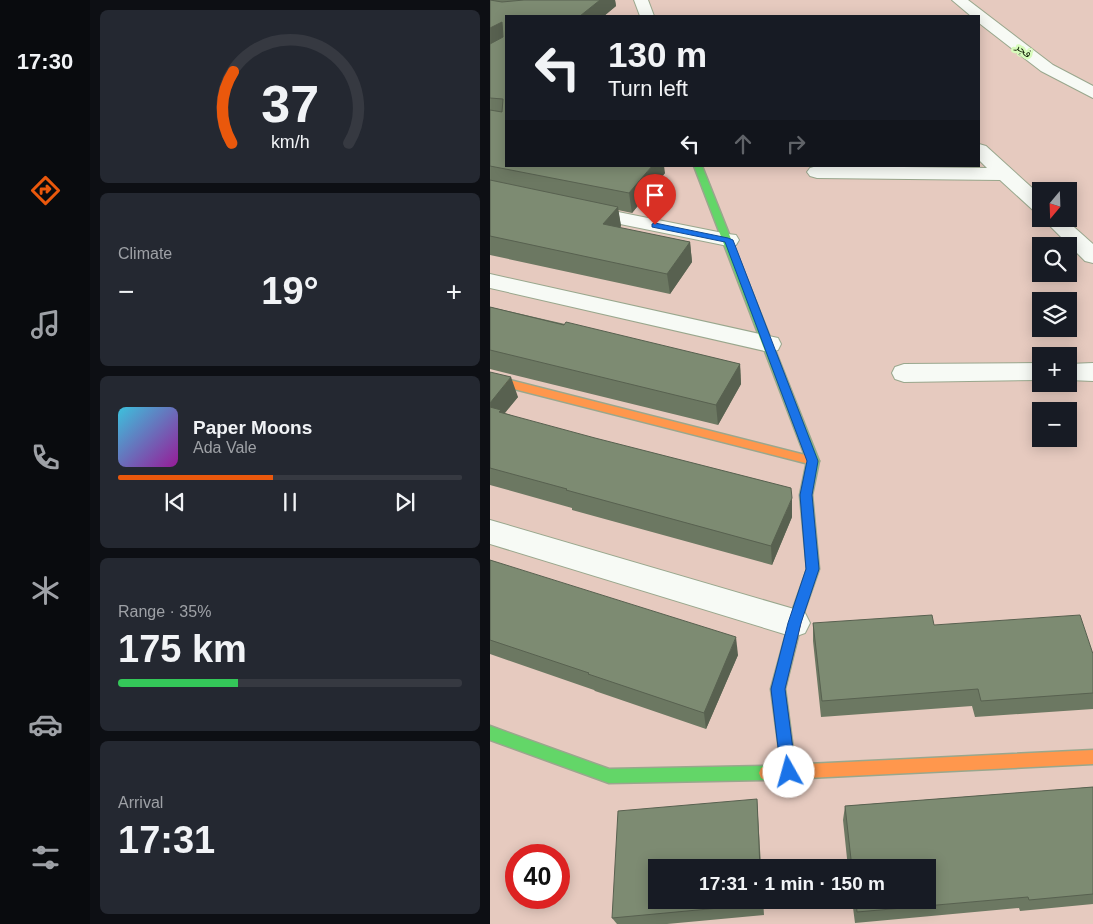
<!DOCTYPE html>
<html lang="en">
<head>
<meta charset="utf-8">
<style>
	body { margin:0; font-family:Arial,"Noto Sans Arabic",sans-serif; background:#242831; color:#f1f3f6; height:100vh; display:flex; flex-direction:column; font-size:19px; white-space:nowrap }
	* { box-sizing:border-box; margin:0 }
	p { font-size:16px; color:#9ea1a6 }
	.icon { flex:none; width:28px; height:28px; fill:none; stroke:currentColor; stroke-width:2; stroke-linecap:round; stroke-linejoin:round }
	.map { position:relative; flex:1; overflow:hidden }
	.sheet { display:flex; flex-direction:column; gap:10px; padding:10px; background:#0d0f14; width:400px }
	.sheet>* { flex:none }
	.top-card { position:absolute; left:15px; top:15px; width:475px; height:152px; border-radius:0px; box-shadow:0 2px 12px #0003; background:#171b24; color:#f1f3f6; overflow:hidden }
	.needle { width:32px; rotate:199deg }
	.tools { position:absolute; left:542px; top:182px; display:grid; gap:10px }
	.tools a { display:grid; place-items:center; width:45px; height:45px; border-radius:0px; background:#171b24; box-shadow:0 2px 12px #0003; font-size:25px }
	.speed { position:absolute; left:15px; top:844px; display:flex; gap:10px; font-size:25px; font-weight:700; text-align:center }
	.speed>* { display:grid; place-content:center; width:65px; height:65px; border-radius:50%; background:#171b24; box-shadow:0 2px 12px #0003; line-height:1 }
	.speed .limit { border:8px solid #d22; background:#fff; color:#111 }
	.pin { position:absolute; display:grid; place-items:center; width:42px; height:42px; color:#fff; margin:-51px -21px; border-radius:50% 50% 50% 0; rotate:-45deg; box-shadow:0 0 5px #0007 }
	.pin .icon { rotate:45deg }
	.me { position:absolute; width:55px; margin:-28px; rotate:353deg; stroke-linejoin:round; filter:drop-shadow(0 0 4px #0008) }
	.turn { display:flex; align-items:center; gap:18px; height:105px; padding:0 20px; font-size:22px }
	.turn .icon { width:65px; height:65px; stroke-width:2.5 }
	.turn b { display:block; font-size:35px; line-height:42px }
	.lanes { display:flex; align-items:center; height:48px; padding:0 20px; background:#0003; justify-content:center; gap:25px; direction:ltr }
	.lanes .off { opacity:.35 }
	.big { font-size:38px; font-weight:700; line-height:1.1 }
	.sheet .card { flex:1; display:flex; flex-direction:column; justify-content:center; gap:8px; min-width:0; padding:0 18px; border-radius:8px; background:#242831 }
	.sheet .dial { align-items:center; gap:0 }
	.dial svg { height:130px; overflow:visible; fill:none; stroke:#363941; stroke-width:7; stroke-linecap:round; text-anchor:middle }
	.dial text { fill:#f1f3f6; stroke:none }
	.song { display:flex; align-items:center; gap:15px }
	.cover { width:60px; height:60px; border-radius:8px; background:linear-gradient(135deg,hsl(190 70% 55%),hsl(300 70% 35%)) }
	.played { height:5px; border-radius:2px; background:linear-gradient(90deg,#ea580c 45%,#363941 45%) }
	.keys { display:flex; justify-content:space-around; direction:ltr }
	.heat { display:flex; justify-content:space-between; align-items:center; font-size:28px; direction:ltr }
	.charge { height:8px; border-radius:4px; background:linear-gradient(90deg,#34c759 35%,#363941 0) }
	.trip { position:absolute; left:158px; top:859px; width:288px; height:50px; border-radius:0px; background:#171b24; box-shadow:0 2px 12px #0003; font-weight:700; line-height:50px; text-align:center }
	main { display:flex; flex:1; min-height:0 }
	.tab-bar { display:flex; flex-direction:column; width:90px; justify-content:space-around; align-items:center; background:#090b0e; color:#9ea1a6 }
	.tab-bar .icon { width:35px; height:35px }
	.tab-bar .active { color:#ea580c }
	.tab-bar b { font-size:22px; color:#f1f3f6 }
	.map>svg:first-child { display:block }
</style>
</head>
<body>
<main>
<nav class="tab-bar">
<b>17:30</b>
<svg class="icon active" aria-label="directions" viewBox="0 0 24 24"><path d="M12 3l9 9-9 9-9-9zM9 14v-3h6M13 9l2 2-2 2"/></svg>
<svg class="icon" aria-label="music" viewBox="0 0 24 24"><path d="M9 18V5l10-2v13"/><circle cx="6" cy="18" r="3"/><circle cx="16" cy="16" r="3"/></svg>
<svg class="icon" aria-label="phone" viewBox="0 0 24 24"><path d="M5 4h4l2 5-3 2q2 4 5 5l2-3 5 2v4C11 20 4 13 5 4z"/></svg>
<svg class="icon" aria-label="climate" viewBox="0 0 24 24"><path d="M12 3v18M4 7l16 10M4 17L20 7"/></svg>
<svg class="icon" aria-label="car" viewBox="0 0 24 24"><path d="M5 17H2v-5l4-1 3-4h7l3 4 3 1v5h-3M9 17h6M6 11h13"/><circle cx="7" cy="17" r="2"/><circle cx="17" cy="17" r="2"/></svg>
<svg class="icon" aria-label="filters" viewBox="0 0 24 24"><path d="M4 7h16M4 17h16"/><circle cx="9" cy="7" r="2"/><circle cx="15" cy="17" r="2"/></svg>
</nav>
<section class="sheet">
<div class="card dial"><svg viewBox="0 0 100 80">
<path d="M14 69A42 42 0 1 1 86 69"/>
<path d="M14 69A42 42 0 0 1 15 25" stroke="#ea580c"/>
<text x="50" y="56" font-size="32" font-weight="700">37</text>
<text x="50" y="72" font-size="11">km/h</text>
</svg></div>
<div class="card"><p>Climate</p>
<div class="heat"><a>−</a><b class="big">19°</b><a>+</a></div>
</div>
<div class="card">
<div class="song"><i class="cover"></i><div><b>Paper Moons</b><p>Ada Vale</p></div></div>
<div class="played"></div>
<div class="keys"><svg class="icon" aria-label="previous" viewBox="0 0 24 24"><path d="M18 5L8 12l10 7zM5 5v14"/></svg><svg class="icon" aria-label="pause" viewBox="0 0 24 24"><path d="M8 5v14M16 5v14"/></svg><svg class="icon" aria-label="next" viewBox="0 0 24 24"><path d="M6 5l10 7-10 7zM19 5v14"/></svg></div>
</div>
<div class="card"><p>Range · 35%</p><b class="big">175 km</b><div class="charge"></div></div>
<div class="card"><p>Arrival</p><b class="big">17:31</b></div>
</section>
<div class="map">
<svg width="603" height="924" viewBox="0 0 603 924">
	<rect width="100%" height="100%" fill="#ccdfbd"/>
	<!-- green -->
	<path fill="#e6cabf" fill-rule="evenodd" d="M 0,0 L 603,0 L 603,924 L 0,924 ZM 16,16 L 489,16 L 489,166 L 16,166 ZM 551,191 L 579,191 L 579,219 L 551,219 ZM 551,246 L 579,246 L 579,274 L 551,274 ZM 551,301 L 579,301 L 579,329 L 551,329 ZM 551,356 L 579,356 L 579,384 L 551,384 ZM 551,411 L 579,411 L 579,439 L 551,439 ZM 26,855 L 69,855 L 69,898 L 26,898 ZM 166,868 L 436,868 L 436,900 L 166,900 Z"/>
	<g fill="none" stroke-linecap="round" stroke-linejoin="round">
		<!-- street casing -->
		<g stroke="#99a78d" stroke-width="2">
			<g id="street">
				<polygon points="144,0 158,0 164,16 150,16"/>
				<polygon points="462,0 478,0 563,65 603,86 603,98 551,71 489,23 489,16 481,16"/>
				<polygon points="489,144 496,146 551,196 551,213 544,211 510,180 327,178 320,176 317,172 320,168 327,166 497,168 489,160"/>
				<polygon points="93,205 238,234 246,235 249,240 246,245 238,246 86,215 83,211 86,207"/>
				<polygon points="553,219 575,219 603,244 603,263 595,261"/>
				<polygon points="0,274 288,338 291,344 288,350 279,352 0,288"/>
				<polygon points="603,363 603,381 579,380 579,364"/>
				<polygon points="414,364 551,363 551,380 414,382 405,379 402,373 405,367"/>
				<polygon points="0,520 304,609 315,613 320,623 315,633 304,637 0,544"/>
			</g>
		</g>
		<!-- fast casing -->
		<g stroke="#99a78d" stroke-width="3">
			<g id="fast">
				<polygon points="204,166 212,166 329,461 322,495 329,569 314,612 313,616 308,618 303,616 302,612 317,569 310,495 317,461"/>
				<polygon points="0,726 119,769 276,766 281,768 283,773 281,778 276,780 119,783 0,740"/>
			</g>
		</g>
		<!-- slow casing -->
		<g stroke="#99a78d" stroke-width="3">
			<g id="slow">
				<polygon points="0,375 323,457 329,461 323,465 0,383"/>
				<polygon points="603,750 603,764 276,780 271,778 269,773 271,768 276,766"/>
			</g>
		</g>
		<!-- jam casing -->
		<g stroke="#99a78d" stroke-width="3">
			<polygon id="jam" points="308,606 313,608 314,612 295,689 306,772 304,777 299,779 294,777 292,772 281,689 302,612 303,608"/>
		</g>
		<!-- street -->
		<use href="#street" fill="#f7faf5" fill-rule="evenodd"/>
		<!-- fast -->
		<use href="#fast" fill="#63d668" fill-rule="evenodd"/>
		<!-- slow -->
		<use href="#slow" fill="#ff974d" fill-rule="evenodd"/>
		<!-- jam -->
		<use href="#jam" fill="#b3261e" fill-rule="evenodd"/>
	</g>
	<!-- wall -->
	<g fill="#6c7862">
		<polygon points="0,0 125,0 126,6 114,16 16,16 16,166 175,173 142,213 128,210 131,226 130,228 200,242 202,262 180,294 0,255"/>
		<polygon points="0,307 250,364 251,384 228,425 0,369"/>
		<polygon points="0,372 28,397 15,413 302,517 282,565 82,510 82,508 0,485"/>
		<polygon points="0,560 248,655 216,729 105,691 104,690 0,654"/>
		<polygon points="323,623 603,654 603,709 485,717 482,706 331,717 323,641"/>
		<polygon points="603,787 603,904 530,911 529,908 365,923 362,900 436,900 436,868 358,868 353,820 355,806"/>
		<polygon points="267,799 274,915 177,924 127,924 122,918"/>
	</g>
	<!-- shaded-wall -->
	<g fill="#586150">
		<polygon points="110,0 125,0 126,6 114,16 90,16"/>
		<polygon points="12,22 16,39 0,48 0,28"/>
		<polygon points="162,166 174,166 175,173 142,213 139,193"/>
		<polygon points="128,207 131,226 116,244 113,224"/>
		<polygon points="200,242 202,262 180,294 177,274"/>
		<polygon points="250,364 251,384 228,425 226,405"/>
		<polygon points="21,377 28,397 13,415 0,413 0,403"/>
		<polygon points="302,498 302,517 282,565 281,546"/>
		<polygon points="246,637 248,655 216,729 214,713"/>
	</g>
	<!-- building -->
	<g fill="#7d8b72" stroke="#586150">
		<polygon points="0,0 12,2 34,0 110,0 90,16 16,16 16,166 162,166 139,193 0,166 0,110 12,112 13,99 0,98 0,44 13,37 12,22 0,28"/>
		<polygon points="0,180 128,207 113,224 200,242 177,274 0,236"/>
		<polygon points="0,307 74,325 76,322 250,364 226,405 0,350"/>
		<polygon points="0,372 21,377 0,403"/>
		<polygon points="0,407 11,410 9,412 105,438 301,488 302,498 281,546 76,490 77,489 0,468"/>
		<polygon points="0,560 246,637 214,713 98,674 99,673 0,640"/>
		<polygon points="442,615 444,625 590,615 603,654 603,693 491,701 488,689 332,701 323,623"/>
		<polygon points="603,787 603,894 539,900 538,897 367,912 366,900 436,900 436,868 362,868 355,806"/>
		<polygon points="267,799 270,868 166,868 166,900 272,900 272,904 122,918 128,811"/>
	</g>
	<!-- route -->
	<polygon fill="#1a73e8" stroke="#114b97" points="165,223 238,238 243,240 328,461 322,495 329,569 311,623 295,689 306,772 304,777 299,779 293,777 291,772 281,689 298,623 316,569 310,495 317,461 235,242 162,227 162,224"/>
	<g text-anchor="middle" stroke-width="5" stroke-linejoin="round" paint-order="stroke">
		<!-- far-street labels -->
		<g font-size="11" fill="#111e06" stroke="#d7fbbb">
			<text transform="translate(534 50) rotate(38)" y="4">فجر</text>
		</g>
	</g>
</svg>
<div class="tools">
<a><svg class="needle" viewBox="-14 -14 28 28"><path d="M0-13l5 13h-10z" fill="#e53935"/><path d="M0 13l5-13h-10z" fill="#9ea1a6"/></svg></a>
<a><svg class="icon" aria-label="search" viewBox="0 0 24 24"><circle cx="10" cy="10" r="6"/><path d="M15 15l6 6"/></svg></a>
<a><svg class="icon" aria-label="layers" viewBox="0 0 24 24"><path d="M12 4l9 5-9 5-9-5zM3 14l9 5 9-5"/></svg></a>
<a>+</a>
<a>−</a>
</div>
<div class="speed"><div class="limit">40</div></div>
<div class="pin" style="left:165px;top:225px;background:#d93025"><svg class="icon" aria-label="arrive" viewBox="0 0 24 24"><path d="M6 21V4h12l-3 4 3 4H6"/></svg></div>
<svg class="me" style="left:299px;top:772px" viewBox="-20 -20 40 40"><circle r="19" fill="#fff"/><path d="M0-13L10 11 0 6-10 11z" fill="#1a73e8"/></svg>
<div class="trip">17:31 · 1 min · 150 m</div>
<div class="top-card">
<div class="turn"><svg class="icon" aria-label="left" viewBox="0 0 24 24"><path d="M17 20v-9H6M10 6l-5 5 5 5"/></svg><div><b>130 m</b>Turn left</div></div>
<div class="lanes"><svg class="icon" aria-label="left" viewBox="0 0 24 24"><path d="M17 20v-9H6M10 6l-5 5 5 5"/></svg><svg class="icon off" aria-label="ahead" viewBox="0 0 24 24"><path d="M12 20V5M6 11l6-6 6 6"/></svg><svg class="icon off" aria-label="right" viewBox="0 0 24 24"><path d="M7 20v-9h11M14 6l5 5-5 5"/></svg></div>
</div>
</div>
</main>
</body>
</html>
